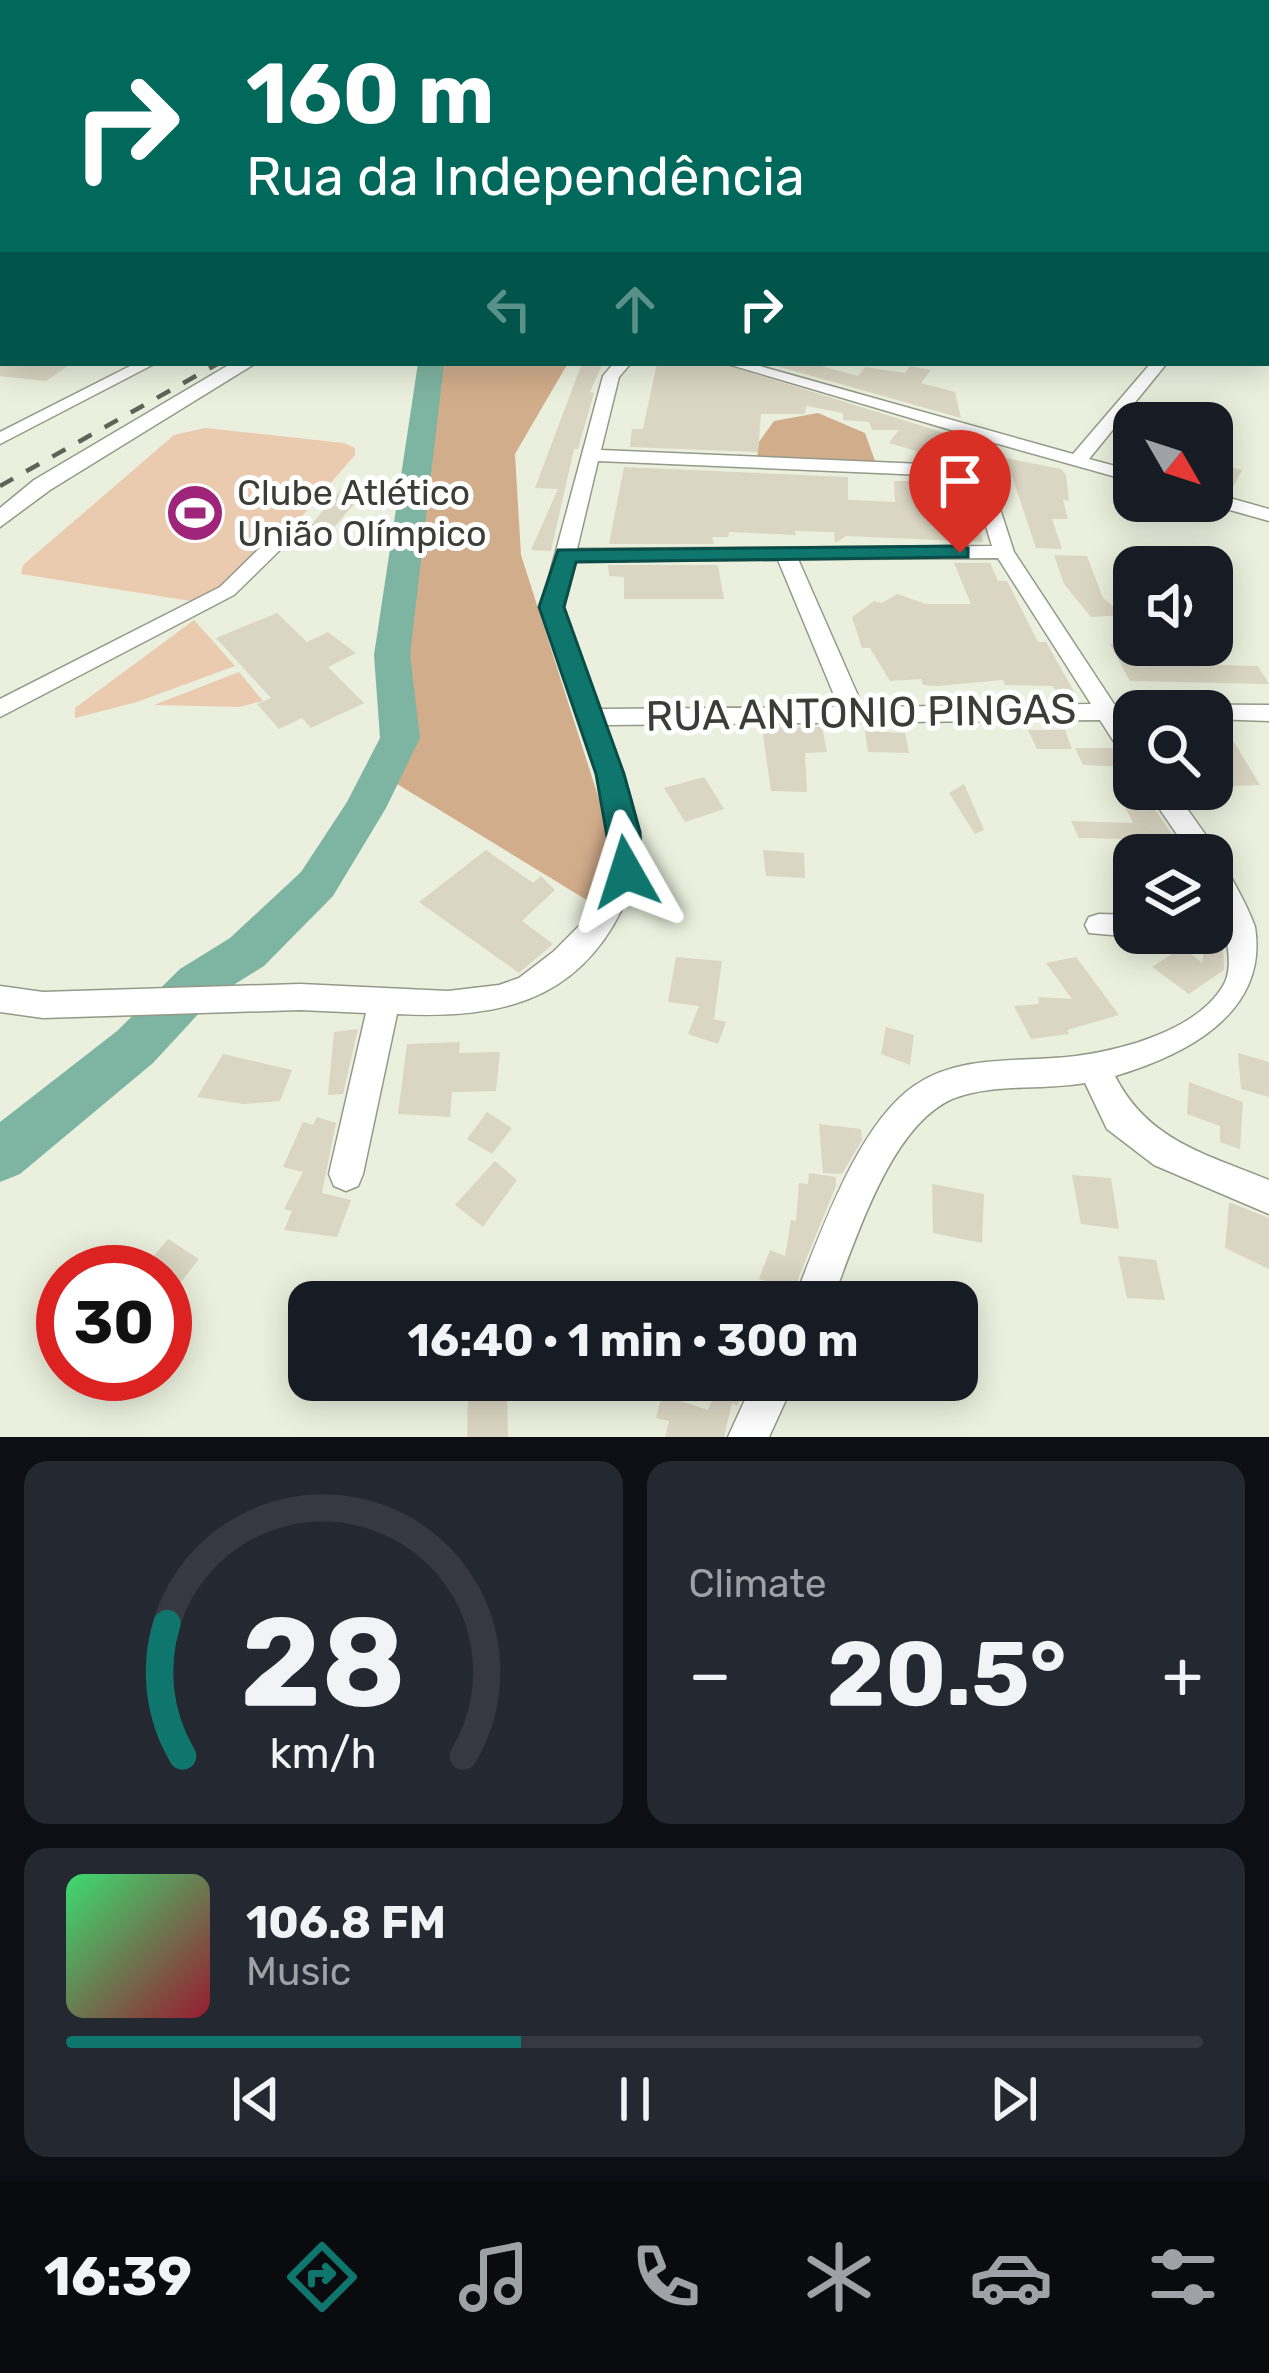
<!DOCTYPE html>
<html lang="en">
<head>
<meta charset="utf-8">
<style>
	body { margin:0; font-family:Rubik,sans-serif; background:#242831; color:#f1f3f6; height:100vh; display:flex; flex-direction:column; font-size:45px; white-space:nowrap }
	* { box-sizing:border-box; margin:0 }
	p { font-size:39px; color:#9ea1a6 }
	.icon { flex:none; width:66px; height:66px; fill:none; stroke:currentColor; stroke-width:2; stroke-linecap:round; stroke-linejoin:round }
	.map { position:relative; height:1437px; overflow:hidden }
	.drawer { display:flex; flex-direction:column; gap:24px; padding:24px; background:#0d0f14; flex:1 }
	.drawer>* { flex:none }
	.banner { position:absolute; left:0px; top:0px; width:1269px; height:366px; box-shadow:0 6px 30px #0003; background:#00695c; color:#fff; overflow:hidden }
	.needle { width:78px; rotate:129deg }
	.controls { position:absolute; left:1113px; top:402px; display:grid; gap:24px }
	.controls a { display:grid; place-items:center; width:120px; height:120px; border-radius:24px; background:#171b24; box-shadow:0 6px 30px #0003; font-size:60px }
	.speed { position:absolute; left:36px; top:1245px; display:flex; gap:24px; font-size:60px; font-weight:700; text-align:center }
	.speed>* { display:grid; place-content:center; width:156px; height:156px; border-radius:50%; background:#171b24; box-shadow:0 6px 30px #0003; line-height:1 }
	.speed .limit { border:18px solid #d22; background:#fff; color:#111 }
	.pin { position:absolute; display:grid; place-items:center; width:102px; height:102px; color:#fff; margin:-123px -51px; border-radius:50% 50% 50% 0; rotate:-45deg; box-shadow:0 0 12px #0007 }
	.pin .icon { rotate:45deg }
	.me { position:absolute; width:132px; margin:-66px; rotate:354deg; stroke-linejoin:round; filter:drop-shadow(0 0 9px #0008) }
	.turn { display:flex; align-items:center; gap:42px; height:252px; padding:0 48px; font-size:54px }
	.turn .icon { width:156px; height:156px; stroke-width:2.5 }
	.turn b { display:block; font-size:84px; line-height:102px }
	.lanes { display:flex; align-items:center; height:114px; padding:0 48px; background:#0003; justify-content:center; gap:60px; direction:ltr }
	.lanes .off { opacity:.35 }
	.big { font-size:90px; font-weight:700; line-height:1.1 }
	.drawer .card { flex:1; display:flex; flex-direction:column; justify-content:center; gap:18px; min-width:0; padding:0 42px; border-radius:24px; background:#242831 }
	.drawer .dial { align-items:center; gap:0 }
	.dial svg { height:312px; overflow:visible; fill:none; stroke:#363941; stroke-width:7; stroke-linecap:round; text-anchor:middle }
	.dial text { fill:#f1f3f6; stroke:none }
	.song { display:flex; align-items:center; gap:36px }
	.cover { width:144px; height:144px; border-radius:18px; background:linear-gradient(135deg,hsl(140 70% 55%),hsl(350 70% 35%)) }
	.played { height:12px; border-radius:6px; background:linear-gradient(90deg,#0f766e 40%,#363941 40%) }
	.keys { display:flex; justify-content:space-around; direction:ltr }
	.heat { display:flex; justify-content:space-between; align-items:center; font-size:66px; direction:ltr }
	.drawer .tiles { flex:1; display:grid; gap:24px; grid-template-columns:1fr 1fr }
	.card:last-child { grid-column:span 2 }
	.trip { position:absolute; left:288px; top:1281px; width:690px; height:120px; border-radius:24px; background:#171b24; box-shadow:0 6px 30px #0003; font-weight:700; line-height:120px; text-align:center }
	.tab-bar { display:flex; height:192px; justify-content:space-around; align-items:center; background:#090b0e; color:#9ea1a6 }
	.tab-bar .icon { width:84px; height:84px }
	.tab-bar .on { color:#0f766e }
	.tab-bar b { font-size:54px; color:#f1f3f6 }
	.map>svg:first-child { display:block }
</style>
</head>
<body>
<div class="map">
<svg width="1269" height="1437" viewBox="0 0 1269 1437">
	<rect width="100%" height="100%" fill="#ebf0de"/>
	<!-- green -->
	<g fill="#eacbb0">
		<polygon points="205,428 344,443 355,448 355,455 239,589 203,603 21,574 23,565 174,435"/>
		<polygon points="194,620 235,666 137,702 75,718 75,708"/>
		<polygon points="239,672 263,701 239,707 154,705"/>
	</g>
	<!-- forest -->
	<g fill="#d2ad8b">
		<polygon points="443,363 568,363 515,454 521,555 614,846 605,878 590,902 392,781"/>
		<polygon points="818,413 865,433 875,461 757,459 759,442 774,421"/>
	</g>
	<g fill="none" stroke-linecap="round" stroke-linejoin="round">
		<!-- river -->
		<polygon fill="#7eb5a2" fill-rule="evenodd" points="418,363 444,363 410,655 420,738 386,808 333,896 264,966 214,997 153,1063 20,1174 0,1182 0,1122 117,1031 180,969 230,938 301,872 347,802 380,738 374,655"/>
	</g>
	<!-- building -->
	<g fill="#dbd5c3">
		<polygon points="0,363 72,363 46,381 0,376"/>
		<polygon points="582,363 603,363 590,392 594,393 578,449 574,449 551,551 531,550 558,489 535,488"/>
		<polygon points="657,363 720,363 954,436 962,461 917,459 916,451 889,443 899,430 872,430 869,422 843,420 843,413 806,406 805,414 761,414 758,452 630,447 632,429 643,429"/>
		<polygon points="766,363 810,363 858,376 865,367 905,373 910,366 931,370 921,383 955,392 961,418"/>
		<polygon points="1006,458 1061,469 1066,475 1069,501 1063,500 1068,519 1052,519 1062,549 1036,548"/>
		<polygon points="1212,462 1242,470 1230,493 1214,489"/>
		<polygon points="624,467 848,477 848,500 895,502 894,481 968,481 983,542 846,536 835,543 834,532 795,531 796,535 729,532 728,537 712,537 714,544 609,544"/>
		<polygon points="343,487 366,490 318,546 296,543"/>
		<polygon points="1054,555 1087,556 1103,598 1124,615 1091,617 1064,584"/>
		<polygon points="954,563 990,563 998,581 1007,581 1038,642 1046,642 1075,693 1057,694 1053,686 1005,685 1003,680 937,686 923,685 921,679 890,681 870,648 862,648 852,617 874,601 882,603 897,594 926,604 971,604"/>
		<polygon points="608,565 718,565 724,599 624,599 624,577 609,576"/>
		<polygon points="277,613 307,642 328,632 356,653 328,667 364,703 311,728 302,718 279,729 257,704 271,698 216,638"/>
		<polygon points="1110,644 1165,646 1177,664 1258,666 1269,684 1130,681"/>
		<polygon points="1212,724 1223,724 1260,785 1231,786 1212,757"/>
		<polygon points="822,727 827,752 805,753 807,792 771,791 762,728"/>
		<polygon points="1028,730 1065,730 1072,749 1037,749"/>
		<polygon points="865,731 905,733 909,753 868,752"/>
		<polygon points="1075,748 1113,748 1131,767 1083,765"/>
		<polygon points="704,777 724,809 685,822 664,788"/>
		<polygon points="964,784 984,830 975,834 949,793"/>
		<polygon points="1123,802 1150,802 1185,854 1136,855 1126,839 1079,838 1071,821 1133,823"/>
		<polygon points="486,850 533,883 541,876 555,890 522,921 553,944 519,973 419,902"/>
		<polygon points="763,850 804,853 805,878 766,876"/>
		<polygon points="1205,941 1223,945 1224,970 1189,994 1152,967 1183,947 1202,963"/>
		<polygon points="676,957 722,961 714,1019 726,1022 718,1044 688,1034 699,1006 668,1002"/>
		<polygon points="1076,957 1119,1015 1067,1030 1069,1034 1031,1039 1014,1006 1039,1004 1038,997 1072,999 1046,963"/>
		<polygon points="886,1027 914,1035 910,1065 881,1054"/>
		<polygon points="358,1029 343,1094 328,1095 334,1032"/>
		<polygon points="460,1042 459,1053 500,1052 496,1091 452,1092 450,1117 398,1114 407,1044"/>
		<polygon points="1238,1053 1269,1062 1269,1097 1241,1089"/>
		<polygon points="223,1054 292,1070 280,1101 244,1104 197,1097"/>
		<polygon points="1189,1082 1243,1102 1240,1149 1220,1142 1220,1126 1187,1114"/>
		<polygon points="487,1112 512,1128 492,1154 467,1139"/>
		<polygon points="317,1117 336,1123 322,1193 351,1200 337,1237 284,1230 292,1211 284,1209 303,1172 283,1167 303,1122 313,1125"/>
		<polygon points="819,1124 861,1129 862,1140 842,1174 823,1173"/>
		<polygon points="495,1161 517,1180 483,1227 455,1205"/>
		<polygon points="809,1173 836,1177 836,1186 789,1301 777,1296 780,1286 759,1279 770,1250 785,1256 791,1220 796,1221 799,1183 808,1184"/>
		<polygon points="1072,1175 1111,1178 1119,1229 1081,1224"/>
		<polygon points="932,1184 984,1194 982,1243 933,1233"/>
		<polygon points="1229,1202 1269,1218 1269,1269 1225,1248"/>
		<polygon points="168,1239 199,1259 165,1302 165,1272 140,1272"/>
		<polygon points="1118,1256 1156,1260 1165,1300 1127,1298"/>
		<polygon points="720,1380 749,1380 737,1406 732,1403 724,1437 665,1437 669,1421 656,1418 662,1395 708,1410"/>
		<polygon points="507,1391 508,1437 467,1437 468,1395"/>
	</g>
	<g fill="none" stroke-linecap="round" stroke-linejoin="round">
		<!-- minor casing -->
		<g stroke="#959988" stroke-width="3">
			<g id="minor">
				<rect x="1266" y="200" width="3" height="8"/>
				<polygon points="1269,232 1269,241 1266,242 1266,233"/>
				<rect x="0" y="257" width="3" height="8"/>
				<polygon points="0,307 3,307 0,316"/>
				<polygon points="136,363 156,363 0,444 0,432"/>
				<path d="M 614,363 L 631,363 L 619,377 L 601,450 L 968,466 L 958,432 L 724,363 L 749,363 L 1073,454 L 1151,363 L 1167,363 L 1089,459 L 1134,471 L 1134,482 L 977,438 L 1014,552 L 1114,704 L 1269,705 L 1269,721 L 1212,719 L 1212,711 L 1134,711 L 1134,719 L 1125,720 L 1134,734 L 1134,761 L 1125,759 L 1100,720 L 605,725 C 621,769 643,819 640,867 C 639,881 628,896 622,909 C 575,1005 493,1019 397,1014 L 363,1174 L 358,1186 L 346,1191 L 334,1186 L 329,1174 L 366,1013 L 300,1010 L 43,1018 L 0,1012 L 0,986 L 43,992 L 300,984 L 448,991 L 499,985 L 519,978 L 553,952 L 591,914 L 612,872 L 612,832 L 597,774 L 541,607 L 603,376 ZM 598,461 L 971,477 L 992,546 L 577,549 ZM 998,558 L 1091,704 L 863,707 L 798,559 ZM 778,560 L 839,707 L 599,709 L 563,607 L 574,561 Z"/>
				<polygon points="1212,493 1269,509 1269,521 1205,503 1212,501"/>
				<polygon points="278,535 288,541 285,545 234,595 0,717 0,699 220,587 271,537"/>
				<path d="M 1146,789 L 1173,789 L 1215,848 L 1216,859 L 1222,861 C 1233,881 1248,906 1255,927 C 1269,1015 1182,1056 1115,1076 C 1148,1141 1206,1154 1269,1180 L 1269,1214 L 1154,1165 L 1107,1129 L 1085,1083 C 1045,1090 1004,1084 964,1095 C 892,1113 857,1241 831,1302 L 793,1302 C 819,1239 856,1126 914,1086 C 961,1053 1022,1063 1076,1056 C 1123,1050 1197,1030 1223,986 C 1231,973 1229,956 1227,941 L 1212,940 L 1200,933 L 1212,933 L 1212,918 L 1220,918 L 1212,898 L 1212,855 L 1191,855 Z"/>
				<polygon points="1099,914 1134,915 1134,933 1145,933 1134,937 1089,933 1085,925 1089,917"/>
				<polygon points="754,1380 795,1380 769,1437 728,1437"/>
			</g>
		</g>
		<!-- major casing -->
		<g stroke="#959988" stroke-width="3">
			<polygon id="major" points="232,363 256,363 50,490 0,527 0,508 34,480"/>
		</g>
		<!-- minor -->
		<use href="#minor" fill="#fff" fill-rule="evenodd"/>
		<!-- major -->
		<use href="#major" fill="#fff" fill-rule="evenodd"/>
		<!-- rail -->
		<polyline stroke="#606259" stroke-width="4.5" stroke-dasharray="15 15" stroke-linecap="butt" points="0,486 219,363"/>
	</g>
	<!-- sky -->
	<linearGradient id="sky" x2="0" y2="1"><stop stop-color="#7db4cc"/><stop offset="0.47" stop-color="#f6f8f0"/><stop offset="1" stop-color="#f6f8f0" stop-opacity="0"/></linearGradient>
	<rect width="1269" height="381" fill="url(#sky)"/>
	<!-- route -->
	<polygon fill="#0f766e" stroke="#0a4d48" stroke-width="3" points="960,546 968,548 968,557 576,562 564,607 624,774 640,832 642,872 626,884 615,881 596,774 539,607 558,550"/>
	<!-- icons -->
	<defs>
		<g id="stadium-disc" transform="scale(3)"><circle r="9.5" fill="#9f257b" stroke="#fff"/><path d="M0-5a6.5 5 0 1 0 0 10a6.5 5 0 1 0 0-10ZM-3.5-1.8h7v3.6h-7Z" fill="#fff"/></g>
	</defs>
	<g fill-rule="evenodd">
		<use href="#stadium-disc" x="195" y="513"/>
	</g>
	<g text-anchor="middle" stroke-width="10" stroke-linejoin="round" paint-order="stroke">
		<!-- far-poi labels -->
		<g font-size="36" fill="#3b3d36" stroke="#fff" text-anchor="start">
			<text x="237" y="505">Clube Atlético<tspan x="237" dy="41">União Olímpico</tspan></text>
		</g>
		<!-- street labels -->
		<g font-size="42" fill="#3b3d36" stroke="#fff">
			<text transform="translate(861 712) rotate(-1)" y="15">RUA ANTONIO PINGAS</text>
		</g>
	</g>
</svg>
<div class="controls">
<a><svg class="needle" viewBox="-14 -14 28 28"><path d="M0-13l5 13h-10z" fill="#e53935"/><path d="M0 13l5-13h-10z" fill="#9ea1a6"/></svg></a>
<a><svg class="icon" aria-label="sound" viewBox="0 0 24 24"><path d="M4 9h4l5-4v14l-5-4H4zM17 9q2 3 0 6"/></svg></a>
<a><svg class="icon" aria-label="search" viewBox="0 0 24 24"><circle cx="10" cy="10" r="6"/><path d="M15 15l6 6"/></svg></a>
<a><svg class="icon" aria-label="layers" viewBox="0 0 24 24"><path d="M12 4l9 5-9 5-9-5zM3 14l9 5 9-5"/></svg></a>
</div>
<div class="speed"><div class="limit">30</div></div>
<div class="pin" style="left:960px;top:553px;background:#d93025"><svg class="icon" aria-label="arrive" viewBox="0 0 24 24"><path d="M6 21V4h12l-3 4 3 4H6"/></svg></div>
<svg class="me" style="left:626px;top:872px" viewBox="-20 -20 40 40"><path d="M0-17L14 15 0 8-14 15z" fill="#0f766e" stroke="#fff" stroke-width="4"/></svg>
<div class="trip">16:40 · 1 min · 300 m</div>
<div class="banner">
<div class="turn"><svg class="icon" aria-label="right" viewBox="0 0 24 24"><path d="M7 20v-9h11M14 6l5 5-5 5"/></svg><div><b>160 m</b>Rua da Independência</div></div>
<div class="lanes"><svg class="icon off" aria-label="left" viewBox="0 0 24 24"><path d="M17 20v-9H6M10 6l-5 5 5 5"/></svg><svg class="icon off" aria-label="ahead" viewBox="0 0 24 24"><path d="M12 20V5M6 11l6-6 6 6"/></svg><svg class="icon" aria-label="right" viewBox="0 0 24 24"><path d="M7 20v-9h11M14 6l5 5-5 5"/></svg></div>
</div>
</div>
<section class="drawer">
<div class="tiles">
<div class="card dial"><svg viewBox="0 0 100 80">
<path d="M14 69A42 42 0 1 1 86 69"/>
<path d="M14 69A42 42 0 0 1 10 35" stroke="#0f766e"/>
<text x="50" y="56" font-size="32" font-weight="700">28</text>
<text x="50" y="72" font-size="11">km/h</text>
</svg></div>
<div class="card"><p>Climate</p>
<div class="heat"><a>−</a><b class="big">20.5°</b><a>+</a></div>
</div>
<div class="card">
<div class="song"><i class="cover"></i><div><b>106.8 FM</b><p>Music</p></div></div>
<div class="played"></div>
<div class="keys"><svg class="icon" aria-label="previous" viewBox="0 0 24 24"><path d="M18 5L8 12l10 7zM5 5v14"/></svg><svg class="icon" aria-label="pause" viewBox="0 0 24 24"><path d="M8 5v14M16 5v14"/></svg><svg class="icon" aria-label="next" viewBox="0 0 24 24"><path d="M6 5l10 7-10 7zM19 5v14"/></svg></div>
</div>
</div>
</section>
<nav class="tab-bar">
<b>16:39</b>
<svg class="icon on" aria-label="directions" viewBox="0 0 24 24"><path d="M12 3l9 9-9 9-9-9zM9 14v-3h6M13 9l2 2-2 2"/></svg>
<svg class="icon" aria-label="music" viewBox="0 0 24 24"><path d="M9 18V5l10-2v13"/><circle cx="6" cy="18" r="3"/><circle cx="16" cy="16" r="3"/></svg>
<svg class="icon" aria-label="phone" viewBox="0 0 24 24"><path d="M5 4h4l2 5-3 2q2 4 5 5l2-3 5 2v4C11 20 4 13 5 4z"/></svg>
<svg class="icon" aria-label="climate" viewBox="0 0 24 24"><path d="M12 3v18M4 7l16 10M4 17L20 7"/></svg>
<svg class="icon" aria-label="car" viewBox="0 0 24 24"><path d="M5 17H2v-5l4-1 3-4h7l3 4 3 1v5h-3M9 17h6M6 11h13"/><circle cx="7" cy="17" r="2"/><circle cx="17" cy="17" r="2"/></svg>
<svg class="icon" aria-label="filters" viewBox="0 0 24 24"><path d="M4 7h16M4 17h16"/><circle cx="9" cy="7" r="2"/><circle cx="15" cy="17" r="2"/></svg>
</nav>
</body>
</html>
